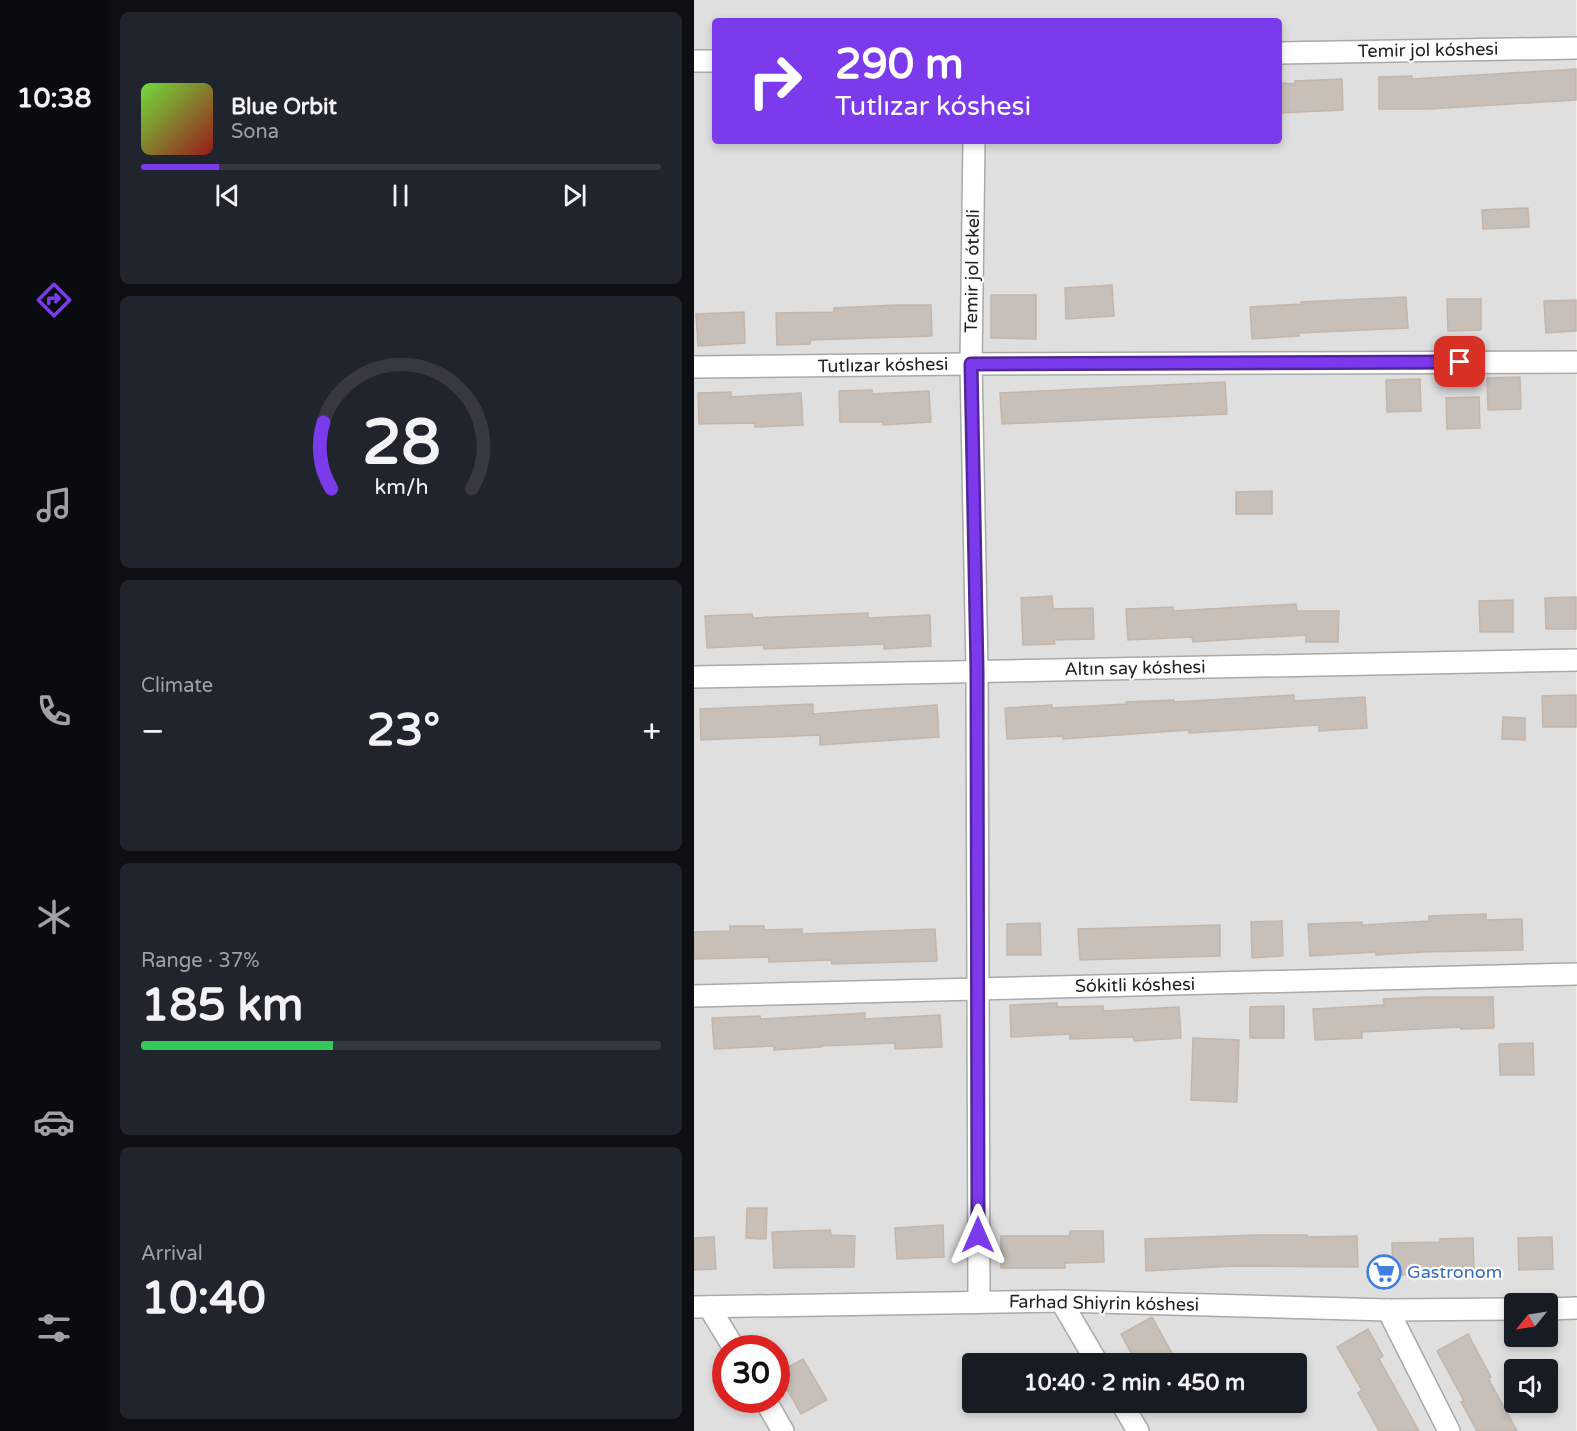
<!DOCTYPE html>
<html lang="en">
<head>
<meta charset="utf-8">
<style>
	body { margin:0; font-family:"Varela Round",sans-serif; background:#20242c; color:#f1f3f6; height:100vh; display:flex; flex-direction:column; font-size:22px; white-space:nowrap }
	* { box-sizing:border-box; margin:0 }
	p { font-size:20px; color:#9ea1a6 }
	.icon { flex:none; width:33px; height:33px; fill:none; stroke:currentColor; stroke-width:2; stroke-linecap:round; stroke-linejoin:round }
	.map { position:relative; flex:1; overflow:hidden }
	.details { display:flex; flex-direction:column; gap:12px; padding:12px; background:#0d0f14; width:586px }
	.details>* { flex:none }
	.top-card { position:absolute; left:18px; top:18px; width:570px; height:126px; border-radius:6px; box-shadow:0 3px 9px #0003; background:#7c3aed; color:#fff; overflow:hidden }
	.needle { width:39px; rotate:240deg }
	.tools { position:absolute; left:810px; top:1293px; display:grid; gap:12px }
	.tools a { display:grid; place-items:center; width:54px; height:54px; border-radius:6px; background:#171b24; box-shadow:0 3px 9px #0003; font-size:30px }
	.speed { position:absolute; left:18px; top:1335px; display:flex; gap:12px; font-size:30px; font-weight:700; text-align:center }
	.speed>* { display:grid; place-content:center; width:78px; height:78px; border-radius:50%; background:#171b24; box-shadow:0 3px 9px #0003; line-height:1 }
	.speed .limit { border:9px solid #d22; background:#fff; color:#111 }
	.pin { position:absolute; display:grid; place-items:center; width:51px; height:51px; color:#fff; margin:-26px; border-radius:12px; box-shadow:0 3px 9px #0006 }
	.me { position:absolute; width:66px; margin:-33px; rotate:0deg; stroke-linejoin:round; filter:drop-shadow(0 0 4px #0008) }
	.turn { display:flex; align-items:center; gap:21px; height:126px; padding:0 24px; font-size:27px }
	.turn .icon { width:78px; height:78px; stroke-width:2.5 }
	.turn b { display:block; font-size:42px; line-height:51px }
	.big { font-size:45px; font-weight:700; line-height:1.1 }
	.details .widget { flex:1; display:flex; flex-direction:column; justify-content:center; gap:9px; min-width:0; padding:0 21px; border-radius:9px; background:#20242c }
	.details .dial { align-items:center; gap:0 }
	.dial svg { height:156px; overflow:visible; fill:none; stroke:#363941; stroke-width:7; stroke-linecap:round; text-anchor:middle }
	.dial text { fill:#f1f3f6; stroke:none }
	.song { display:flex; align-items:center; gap:18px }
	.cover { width:72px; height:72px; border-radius:9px; background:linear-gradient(135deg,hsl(100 70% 55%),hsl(0 70% 35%)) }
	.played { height:6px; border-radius:3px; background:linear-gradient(90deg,#7c3aed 15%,#363941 15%) }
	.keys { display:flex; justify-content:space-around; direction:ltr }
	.heat { display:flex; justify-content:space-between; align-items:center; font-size:33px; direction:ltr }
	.charge { height:9px; border-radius:4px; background:linear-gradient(90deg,#34c759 37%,#363941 0) }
	.trip { position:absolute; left:268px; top:1353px; width:345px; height:60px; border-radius:6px; background:#171b24; box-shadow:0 3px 9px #0003; font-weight:700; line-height:60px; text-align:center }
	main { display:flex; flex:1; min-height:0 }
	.dock { display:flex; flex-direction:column; width:108px; justify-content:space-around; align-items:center; background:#090b0e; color:#9ea1a6 }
	.dock .icon { width:42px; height:42px }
	.dock .selected { color:#7c3aed }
	.dock b { font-size:27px; color:#f1f3f6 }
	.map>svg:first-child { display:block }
</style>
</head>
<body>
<main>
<nav class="dock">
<b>10:38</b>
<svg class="icon selected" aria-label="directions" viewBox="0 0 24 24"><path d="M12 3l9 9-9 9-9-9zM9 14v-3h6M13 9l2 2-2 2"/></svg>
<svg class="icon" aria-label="music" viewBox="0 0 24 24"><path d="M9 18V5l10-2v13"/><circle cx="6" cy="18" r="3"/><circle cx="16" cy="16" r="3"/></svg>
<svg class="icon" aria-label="phone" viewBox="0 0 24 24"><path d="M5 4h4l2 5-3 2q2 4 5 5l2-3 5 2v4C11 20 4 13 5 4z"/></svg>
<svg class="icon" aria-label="climate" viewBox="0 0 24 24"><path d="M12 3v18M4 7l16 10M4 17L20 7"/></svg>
<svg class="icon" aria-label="car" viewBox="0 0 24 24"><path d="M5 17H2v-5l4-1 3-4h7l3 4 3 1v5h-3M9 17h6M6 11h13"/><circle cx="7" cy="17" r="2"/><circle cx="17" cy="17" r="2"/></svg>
<svg class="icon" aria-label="filters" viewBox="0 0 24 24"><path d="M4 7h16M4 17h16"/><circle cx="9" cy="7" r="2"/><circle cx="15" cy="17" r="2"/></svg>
</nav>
<section class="details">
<div class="widget">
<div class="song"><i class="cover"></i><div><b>Blue Orbit</b><p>Sona</p></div></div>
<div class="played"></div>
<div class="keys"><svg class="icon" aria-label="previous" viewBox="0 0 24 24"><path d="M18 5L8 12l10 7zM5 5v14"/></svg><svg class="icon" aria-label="pause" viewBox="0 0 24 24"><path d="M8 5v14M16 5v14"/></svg><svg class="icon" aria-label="next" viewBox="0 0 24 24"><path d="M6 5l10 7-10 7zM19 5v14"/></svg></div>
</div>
<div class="widget dial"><svg viewBox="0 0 100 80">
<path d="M14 69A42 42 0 1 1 86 69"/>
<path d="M14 69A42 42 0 0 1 10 35" stroke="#7c3aed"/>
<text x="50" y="56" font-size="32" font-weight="700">28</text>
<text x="50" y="72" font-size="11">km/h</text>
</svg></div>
<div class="widget"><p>Climate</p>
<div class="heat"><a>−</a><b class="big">23°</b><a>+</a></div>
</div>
<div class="widget"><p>Range · 37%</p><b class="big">185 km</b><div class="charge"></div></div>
<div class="widget"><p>Arrival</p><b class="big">10:40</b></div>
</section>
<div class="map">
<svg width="883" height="1431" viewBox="0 0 883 1431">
	<rect width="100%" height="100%" fill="#f2efe9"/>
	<!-- residential -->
	<path fill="#e0dfdf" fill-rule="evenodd" d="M 0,0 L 882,0 L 882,1431 L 0,1431 ZM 21,21 L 585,21 L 585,141 L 21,141 ZM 820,1304 L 854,1304 L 854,1336 L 820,1336 ZM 32,1348 L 82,1348 L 82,1400 L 32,1400 ZM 279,1364 L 603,1364 L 603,1402 L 279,1402 ZM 820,1370 L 854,1370 L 854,1402 L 820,1402 Z"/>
	<!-- building -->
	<g fill="#c7bfb8" stroke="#c4b6ab" stroke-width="1.5">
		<polygon points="882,69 882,100 736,109 685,109 685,77 718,76 718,79"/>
		<polygon points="648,79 649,110 585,113 585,83 601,84 601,81"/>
		<polygon points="834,208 835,227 789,229 788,210"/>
		<polygon points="418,285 420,316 372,319 371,288"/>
		<polygon points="297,295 342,295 342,339 297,338"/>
		<polygon points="712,297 714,328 605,333 605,336 558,339 556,307 608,304 607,302"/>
		<polygon points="753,299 787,299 787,330 754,331"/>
		<polygon points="882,300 882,331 852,333 850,301"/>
		<polygon points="203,305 237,305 238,336 116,340 116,344 83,345 82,313 140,312 140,308"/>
		<polygon points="50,312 51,343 4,346 2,314"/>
		<polygon points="826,377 827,409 794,410 793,378"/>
		<polygon points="726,379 727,411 693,412 692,380"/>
		<polygon points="531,382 533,414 308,424 306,393"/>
		<polygon points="178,390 178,394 235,391 237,422 189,425 189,422 146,422 145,391"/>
		<polygon points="37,392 37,397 107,393 109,425 61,427 61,423 5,424 4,393"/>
		<polygon points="785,397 786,428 753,429 752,398"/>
		<polygon points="578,491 578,514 542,514 542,492"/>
		<polygon points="358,596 359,609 399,608 400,639 360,640 361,644 329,645 327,598"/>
		<polygon points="882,597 882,629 852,629 851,598"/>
		<polygon points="819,600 819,632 786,632 785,601"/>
		<polygon points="602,604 603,611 645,611 644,642 612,642 612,635 499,642 498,637 434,640 432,609 479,607 479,611"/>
		<polygon points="174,613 174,618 236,615 237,646 190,649 190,644 70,649 70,645 13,648 11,616 58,614 59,618"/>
		<polygon points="600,695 600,701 671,697 673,728 625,731 625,725 495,733 495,730 369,739 369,736 313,739 311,708 358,705 358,708 433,704 432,702 480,700 480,702"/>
		<polygon points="882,695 882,727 849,727 848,696"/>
		<polygon points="119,704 119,714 243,705 245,737 126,745 126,735 7,740 6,709"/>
		<polygon points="809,717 831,718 831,740 808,739"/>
		<polygon points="792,914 792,920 828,919 829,950 729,952 682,955 682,952 616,956 614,924 668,922 668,925 735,921 735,916"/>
		<polygon points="588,921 589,956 558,958 557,922"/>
		<polygon points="346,923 347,955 313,955 313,924"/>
		<polygon points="526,925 526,956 386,960 384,929"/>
		<polygon points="36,926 70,926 70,930 108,929 108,934 241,929 243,961 138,964 137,960 75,962 75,957 0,959 0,932 36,931"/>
		<polygon points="737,997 799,997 800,1028 767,1029 766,1027 668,1032 668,1038 621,1040 619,1009 690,1005 689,999"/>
		<polygon points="363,1003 363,1007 409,1006 409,1011 485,1007 487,1038 440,1041 439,1037 376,1039 376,1034 317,1037 316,1005"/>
		<polygon points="590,1006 590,1038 556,1038 556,1007"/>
		<polygon points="171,1013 171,1019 246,1015 248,1047 201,1049 201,1043 127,1046 127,1047 80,1050 80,1046 20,1049 18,1018 66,1016 66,1019"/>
		<polygon points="499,1038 545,1040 543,1102 497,1100"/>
		<polygon points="839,1043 840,1075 806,1075 805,1044"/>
		<polygon points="53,1208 73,1208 72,1239 52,1238"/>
		<polygon points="249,1225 250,1257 203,1259 201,1228"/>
		<polygon points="136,1230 137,1235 161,1236 160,1267 80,1268 78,1232"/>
		<polygon points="376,1231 409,1231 410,1262 371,1263 371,1268 307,1268 307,1236 376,1236"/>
		<polygon points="564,1235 613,1235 613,1237 663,1236 664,1267 541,1266 452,1271 451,1239"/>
		<polygon points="20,1237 22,1269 0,1270 0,1238"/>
		<polygon points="858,1237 859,1269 825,1270 824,1238"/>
		<polygon points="779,1238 780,1270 733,1271 733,1274 699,1275 698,1243 746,1242 746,1239"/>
		<polygon points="458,1317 484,1364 443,1364 427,1334"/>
		<polygon points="674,1329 689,1356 685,1359 725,1431 685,1431 664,1393 668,1390 643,1347"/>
		<polygon points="774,1334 797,1377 794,1378 823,1431 783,1431 767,1402 770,1401 743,1351"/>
		<polygon points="109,1359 133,1400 107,1414 84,1373"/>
	</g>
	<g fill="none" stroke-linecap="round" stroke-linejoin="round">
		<!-- minor casing -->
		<g stroke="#a9a9a9" stroke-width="24">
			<g id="minor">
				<polyline points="585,53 883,48"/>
				<polyline points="0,61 21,61"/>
				<polyline points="280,141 277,364 283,670 285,1302"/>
				<polyline points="0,367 277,364 883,362"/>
				<polyline points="0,677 883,660"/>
				<polyline points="0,996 883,974"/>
				<polyline points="367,1301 404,1364"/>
				<polyline points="0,1307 367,1301 694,1310 820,1309"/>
				<polyline points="15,1307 40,1348"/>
				<polyline points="854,1309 883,1308"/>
				<polyline points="694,1310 755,1431"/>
				<polyline points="71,1400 89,1431"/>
				<polyline points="427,1402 444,1431"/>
			</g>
		</g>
		<!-- minor -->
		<use href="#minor" stroke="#fff" stroke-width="21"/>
	</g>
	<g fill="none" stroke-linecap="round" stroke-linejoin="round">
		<!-- route casing -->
		<g stroke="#51269a" stroke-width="15">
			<polyline id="route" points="284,1235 283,670 277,364 766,362"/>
		</g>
		<!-- route -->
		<use href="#route" stroke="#7c3aed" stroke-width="10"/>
	</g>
	<!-- icons -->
	<defs>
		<g id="supermarket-ring" transform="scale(1.725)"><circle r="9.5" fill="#fff" stroke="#3f7fe0" stroke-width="1.5"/><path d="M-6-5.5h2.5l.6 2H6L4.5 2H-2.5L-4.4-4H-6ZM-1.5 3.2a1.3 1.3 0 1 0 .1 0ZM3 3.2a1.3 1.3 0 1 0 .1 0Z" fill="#3f7fe0"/></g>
	</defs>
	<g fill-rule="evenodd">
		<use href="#supermarket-ring" x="690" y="1272"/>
	</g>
	<g text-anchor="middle" stroke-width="4.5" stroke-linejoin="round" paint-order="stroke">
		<!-- street labels -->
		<g font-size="18" fill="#222" stroke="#fff">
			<text transform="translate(734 50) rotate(-1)" y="6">Temir jol kóshesi</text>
			<text transform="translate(278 271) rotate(-89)" y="6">Temir jol ótkeli</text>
			<text transform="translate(189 365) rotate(-1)" y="6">Tutlızar kóshesi</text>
			<text transform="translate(441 668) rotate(-1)" y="6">Altın say kóshesi</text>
			<text transform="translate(441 985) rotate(-1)" y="6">Sókitli kóshesi</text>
			<text transform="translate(410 1303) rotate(1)" y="6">Farhad Shiyrin kóshesi</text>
		</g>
		<!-- shop labels -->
		<g font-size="18" fill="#366cbe" stroke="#fff" text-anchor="start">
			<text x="713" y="1278">Gastronom</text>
		</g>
	</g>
</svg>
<div class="tools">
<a><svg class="needle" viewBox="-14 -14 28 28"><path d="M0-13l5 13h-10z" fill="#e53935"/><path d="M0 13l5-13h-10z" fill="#9ea1a6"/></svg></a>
<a><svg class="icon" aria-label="sound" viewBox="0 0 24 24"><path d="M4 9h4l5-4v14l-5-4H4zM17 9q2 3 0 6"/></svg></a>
</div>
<div class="speed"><div class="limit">30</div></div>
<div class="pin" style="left:766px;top:362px;background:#d93025"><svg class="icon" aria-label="arrive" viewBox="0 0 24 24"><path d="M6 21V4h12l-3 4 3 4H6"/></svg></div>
<svg class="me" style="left:284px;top:1235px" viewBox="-20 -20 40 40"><path d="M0-17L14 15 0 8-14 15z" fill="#7c3aed" stroke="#fff" stroke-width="4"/></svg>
<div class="trip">10:40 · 2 min · 450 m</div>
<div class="top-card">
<div class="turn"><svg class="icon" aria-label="right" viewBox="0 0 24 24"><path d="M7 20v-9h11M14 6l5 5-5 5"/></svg><div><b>290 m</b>Tutlızar kóshesi</div></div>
</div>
</div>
</main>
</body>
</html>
